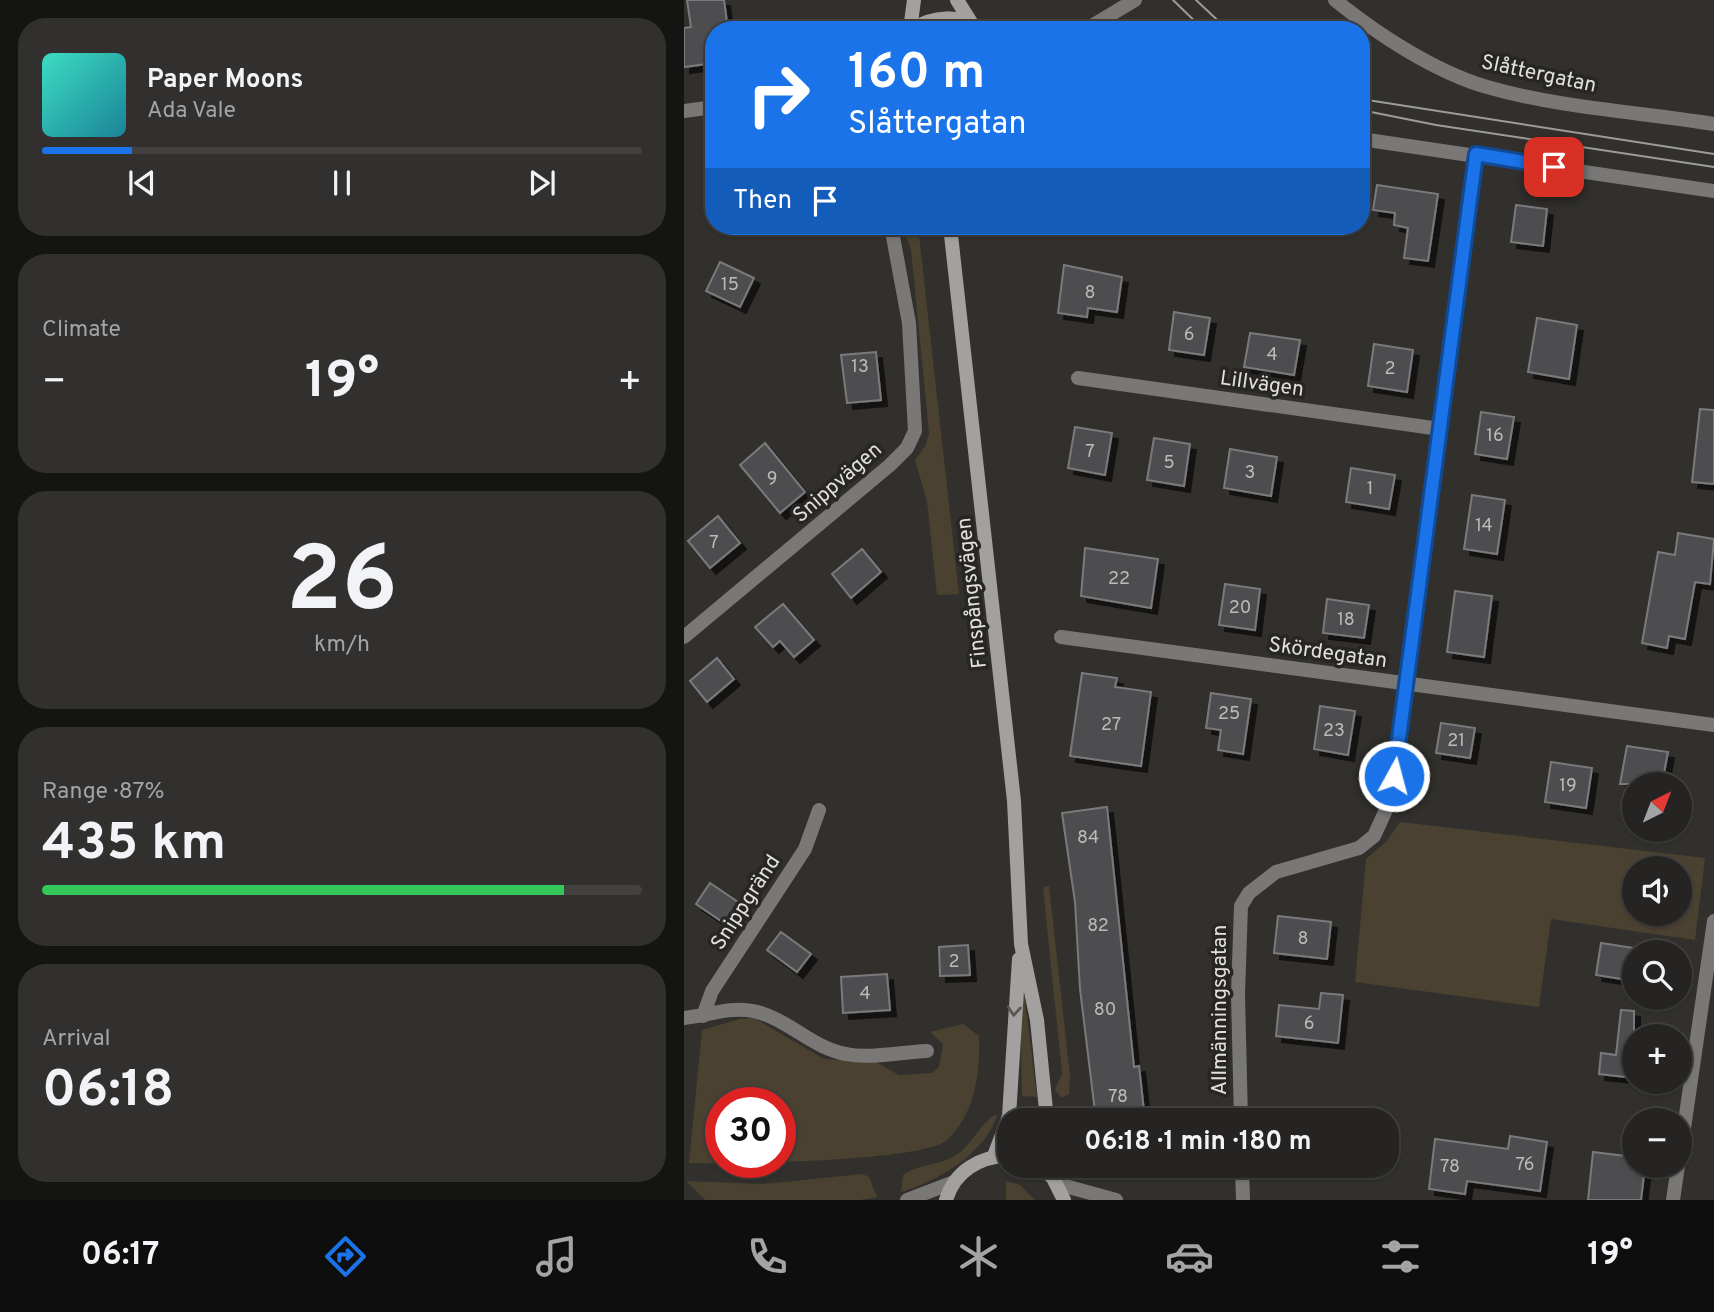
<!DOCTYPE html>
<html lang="en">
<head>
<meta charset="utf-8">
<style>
	body { margin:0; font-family:Overpass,sans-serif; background:#31302f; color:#f1f3f6; height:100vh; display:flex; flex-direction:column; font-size:26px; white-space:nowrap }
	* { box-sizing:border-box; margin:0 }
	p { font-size:23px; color:#a3a4a5 }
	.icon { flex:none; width:38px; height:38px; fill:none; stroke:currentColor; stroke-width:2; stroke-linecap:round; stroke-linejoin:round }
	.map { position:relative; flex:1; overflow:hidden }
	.drawer { display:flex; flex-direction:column; gap:18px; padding:18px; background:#141413; width:684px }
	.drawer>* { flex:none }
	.hud { position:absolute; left:21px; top:21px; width:665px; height:214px; border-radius:28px; box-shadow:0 2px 5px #0004,0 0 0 2px #424140; background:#1a73e8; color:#fff; overflow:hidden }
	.needle { width:46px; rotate:42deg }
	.tools { position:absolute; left:938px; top:772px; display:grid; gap:14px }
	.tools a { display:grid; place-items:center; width:70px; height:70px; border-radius:50%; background:#252422; box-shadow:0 2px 5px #0004,0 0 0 2px #424140; font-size:35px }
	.speed { position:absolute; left:21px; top:1087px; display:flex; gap:14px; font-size:35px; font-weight:700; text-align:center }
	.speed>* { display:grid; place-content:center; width:91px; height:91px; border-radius:50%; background:#252422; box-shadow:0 2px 5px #0004,0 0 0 2px #424140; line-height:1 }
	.speed .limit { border:10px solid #d22; background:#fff; color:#111 }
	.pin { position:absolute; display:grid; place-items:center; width:60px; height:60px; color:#fff; margin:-30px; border-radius:14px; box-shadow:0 4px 10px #0006 }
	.me { position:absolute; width:77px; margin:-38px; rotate:7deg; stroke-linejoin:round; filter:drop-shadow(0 0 5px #0008) }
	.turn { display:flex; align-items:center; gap:24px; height:147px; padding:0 28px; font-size:32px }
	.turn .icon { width:91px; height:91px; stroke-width:2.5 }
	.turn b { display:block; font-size:49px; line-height:60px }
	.then { display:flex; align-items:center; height:66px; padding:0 28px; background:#0003; gap:14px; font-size:26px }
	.big { font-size:52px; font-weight:700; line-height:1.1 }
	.drawer .tile { flex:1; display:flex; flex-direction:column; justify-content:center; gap:10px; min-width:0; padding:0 24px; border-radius:28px; background:#31302f }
	.drawer .dial { align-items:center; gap:0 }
	.dial b { font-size:91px; line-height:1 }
	.song { display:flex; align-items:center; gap:21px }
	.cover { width:84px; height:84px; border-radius:10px; background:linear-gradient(135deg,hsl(170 70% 55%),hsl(190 70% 35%)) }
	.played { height:7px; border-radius:4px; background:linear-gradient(90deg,#1a73e8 15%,#424140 15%) }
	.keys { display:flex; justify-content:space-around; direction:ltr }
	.heat { display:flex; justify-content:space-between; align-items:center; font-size:38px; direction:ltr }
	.charge { height:10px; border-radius:5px; background:linear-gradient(90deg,#34c759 87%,#424140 0) }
	.trip { position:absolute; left:313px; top:1108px; width:402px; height:70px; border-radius:28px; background:#252422; box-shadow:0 2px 5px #0004,0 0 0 2px #424140; font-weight:700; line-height:70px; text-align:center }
	.menu { display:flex; height:112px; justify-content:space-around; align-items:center; background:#0f0e0e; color:#a3a4a5 }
	.menu .icon { width:49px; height:49px }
	.menu .current { color:#1a73e8 }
	.menu b { font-size:32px; color:#f1f3f6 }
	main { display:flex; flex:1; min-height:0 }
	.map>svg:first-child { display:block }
</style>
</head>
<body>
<main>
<section class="drawer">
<div class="tile">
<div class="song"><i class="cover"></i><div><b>Paper Moons</b><p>Ada Vale</p></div></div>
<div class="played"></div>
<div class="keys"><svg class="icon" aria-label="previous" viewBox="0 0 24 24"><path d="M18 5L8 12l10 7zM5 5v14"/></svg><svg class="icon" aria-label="pause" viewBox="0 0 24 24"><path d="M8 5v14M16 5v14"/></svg><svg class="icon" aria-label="next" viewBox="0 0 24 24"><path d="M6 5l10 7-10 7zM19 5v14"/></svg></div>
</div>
<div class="tile"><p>Climate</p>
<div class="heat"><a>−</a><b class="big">19°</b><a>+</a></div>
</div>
<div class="tile dial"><b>26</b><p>km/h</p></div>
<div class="tile"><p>Range · 87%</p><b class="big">435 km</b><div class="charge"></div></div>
<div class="tile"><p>Arrival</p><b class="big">06:18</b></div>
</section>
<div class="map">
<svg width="1030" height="1200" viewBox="0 0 1030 1200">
	<defs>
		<filter id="shadow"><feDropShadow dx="6" dy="6" stdDeviation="0" flood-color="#0009"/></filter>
	</defs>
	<rect width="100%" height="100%" fill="#31302d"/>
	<!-- green -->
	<g fill="#4b4130" fill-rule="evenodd">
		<polygon points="219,226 234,226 275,594 253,595 243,501 231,460 242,445 245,433 227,250"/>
		<path d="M 716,822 L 1021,858 L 1011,940 L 867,919 L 855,1007 L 671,982 L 682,859 L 702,842 ZM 996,868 L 996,914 L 950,914 L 950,868 Z"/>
		<polygon points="365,886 386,1076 385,1094 378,1098 371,1090 378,1073 359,887"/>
		<polygon points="336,991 340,991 353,1097 338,1096"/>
		<path d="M 70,1018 L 140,1059 L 192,1062 L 215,1075 L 248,1073 L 255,1067 L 259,1044 L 246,1032 L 279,1024 L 295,1036 C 296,1072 292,1113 263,1140 C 238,1162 46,1164 5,1163 L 18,1030 L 56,1019 ZM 37,1102 L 96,1102 L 96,1162 L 37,1162 Z"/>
		<path d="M 313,1115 C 301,1154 254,1181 217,1192 L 219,1175 C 235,1163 259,1166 275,1153 C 287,1145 302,1116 313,1115 Z"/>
		<polygon points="179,1174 185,1177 193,1197 176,1200 21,1200 2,1181 80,1184"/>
		<polygon points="322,1181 336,1185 351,1200 322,1200"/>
	</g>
	<!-- building -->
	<g fill="#4e4d4f" stroke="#7b797c" stroke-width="2" filter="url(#shadow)">
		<polygon points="3,0 40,0 44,30 30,30 30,63 0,67 0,28 7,27"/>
		<polygon points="693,185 754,194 744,261 720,258 724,228 710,225 711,213 689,210"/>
		<polygon points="832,205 863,209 859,246 827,242"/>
		<polygon points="36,262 70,278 56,307 22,291"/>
		<polygon points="380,265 438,277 433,312 404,308 403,317 374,313"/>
		<polygon points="490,312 526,318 520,355 485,350"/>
		<polygon points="853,318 893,325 885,379 844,372"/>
		<polygon points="566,333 616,340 610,375 560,367"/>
		<polygon points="690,344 729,350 723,392 684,386"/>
		<polygon points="192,352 197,400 163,403 157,355"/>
		<polygon points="1016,409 1030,410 1030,484 1008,482"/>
		<polygon points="797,412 830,417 823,459 791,454"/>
		<polygon points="391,427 428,433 421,475 384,468"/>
		<polygon points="470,438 506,444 500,486 463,480"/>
		<polygon points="81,443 121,492 96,513 56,465"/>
		<polygon points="546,449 593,457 587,496 540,488"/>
		<polygon points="667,468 711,475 705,509 662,502"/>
		<polygon points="788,495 821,500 813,554 780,549"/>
		<polygon points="34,516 56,543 26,568 4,541"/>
		<polygon points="994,533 1030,539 1026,584 1011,582 1001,639 985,636 983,648 958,643 974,552 991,555"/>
		<polygon points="401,548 474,559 467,608 397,596"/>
		<polygon points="178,549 197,572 167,598 148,574"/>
		<polygon points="541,584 576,589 571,630 535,625"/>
		<polygon points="771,591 808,596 800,657 763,652"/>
		<polygon points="643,599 685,605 680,638 639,633"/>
		<polygon points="99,604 130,640 110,657 96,641 89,647 71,627"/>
		<polygon points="33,658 50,679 23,702 6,681"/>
		<polygon points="398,673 433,678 431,687 467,692 457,766 386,756"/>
		<polygon points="527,693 567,699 559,754 534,750 537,730 522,728"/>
		<polygon points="636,706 671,711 664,755 630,749"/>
		<polygon points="757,723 791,728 786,758 752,753"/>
		<polygon points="943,746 984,752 978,784 936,784"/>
		<polygon points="867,762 908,768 902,808 861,802"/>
		<polygon points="423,807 450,1067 455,1066 461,1120 412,1120 396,989 391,902 378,813"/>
		<polygon points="26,883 57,904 43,925 12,904"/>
		<polygon points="594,916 647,922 643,959 590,953"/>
		<polygon points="97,932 127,954 113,972 83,950"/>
		<polygon points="917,943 950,948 950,981 912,975"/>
		<polygon points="284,945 286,975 256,976 255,947"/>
		<polygon points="203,974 206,1010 159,1013 157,977"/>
		<polygon points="637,993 659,995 654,1043 592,1036 595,1005 635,1009"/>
		<polygon points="937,1010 950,1011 950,1078 915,1074 917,1053 932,1055"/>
		<polygon points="826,1136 863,1142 856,1191 783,1181 781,1194 745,1189 751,1139 824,1149"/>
		<polygon points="909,1152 950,1157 950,1166 961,1166 957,1200 904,1200"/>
	</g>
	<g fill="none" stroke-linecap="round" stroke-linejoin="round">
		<!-- minor -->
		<g stroke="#797877" stroke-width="14">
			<path d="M 651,0 C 693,34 751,72 803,87 C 876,108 955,112 1030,124"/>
			<polyline points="401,30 451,0"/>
			<polyline points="0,111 30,107"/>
			<polyline points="677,139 1030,191"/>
			<polyline points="394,378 756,429"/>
			<polyline points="0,637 206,465 223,448 231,431 225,323 207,226"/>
			<polyline points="377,637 1030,725"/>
			<polyline points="19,1016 28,991 121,849 135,810"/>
			<path d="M 0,1018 C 23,1016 46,1006 69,1011 C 104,1018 127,1048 162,1054 C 186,1059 217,1052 243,1051"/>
			<polyline points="557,1120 554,994 557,906 565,893 592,872 675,848 690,836 707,799 792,154"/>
			<polyline points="996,1156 1030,921"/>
			<polyline points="558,1166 559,1200"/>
			<polyline points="374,1184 432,1200"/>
			<polyline points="989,1200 994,1166"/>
		</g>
		<!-- tertiary -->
		<polyline stroke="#797877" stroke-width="14" points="223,1200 270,1182"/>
		<!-- secondary -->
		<g stroke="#a2a19f" stroke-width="14">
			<polyline points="273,0 288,24"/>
			<polyline points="226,30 230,0"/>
			<path d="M 227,30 C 250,15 274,14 297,30"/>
			<polyline points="266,226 330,801 337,944 353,1020 363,1120"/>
			<polyline points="310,1156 325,1116 335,959"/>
			<polyline points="355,1166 369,1178 380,1200"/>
			<path d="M 262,1200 C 271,1170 296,1157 326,1155"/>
		</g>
		<!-- tram -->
		<g stroke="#9d9c9a" stroke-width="2">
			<polyline points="489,0 520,30"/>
			<polyline points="512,0 544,30"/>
			<polyline points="677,99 1030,154"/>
			<polyline points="677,110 752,125 1030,167"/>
		</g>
	</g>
	<!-- one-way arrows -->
	<defs><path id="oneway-chevron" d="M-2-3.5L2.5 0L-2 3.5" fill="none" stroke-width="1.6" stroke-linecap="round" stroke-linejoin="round" transform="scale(1.75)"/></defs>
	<use stroke="#585755" href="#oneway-chevron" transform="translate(330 1011) rotate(95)"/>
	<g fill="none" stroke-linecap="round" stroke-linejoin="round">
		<!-- route casing -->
		<g stroke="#114b97" stroke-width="18">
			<polyline id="route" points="710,776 792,154 870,167"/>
		</g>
		<!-- route -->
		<use href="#route" stroke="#1a73e8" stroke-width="12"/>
	</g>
	<g text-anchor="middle" stroke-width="7" stroke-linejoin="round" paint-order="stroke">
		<!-- number labels -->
		<g font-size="18" fill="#bcbbbb">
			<text x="46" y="290">15</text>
			<text x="406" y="298">8</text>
			<text x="505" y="340">6</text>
			<text x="588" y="360">4</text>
			<text x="176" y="372">13</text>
			<text x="706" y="374">2</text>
			<text x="811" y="441">16</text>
			<text x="406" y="457">7</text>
			<text x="485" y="468">5</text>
			<text x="566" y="478">3</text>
			<text x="88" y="484">9</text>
			<text x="686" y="494">1</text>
			<text x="800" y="531">14</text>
			<text x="30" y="548">7</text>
			<text x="435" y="584">22</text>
			<text x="556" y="613">20</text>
			<text x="662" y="625">18</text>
			<text x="545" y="719">25</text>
			<text x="427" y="730">27</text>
			<text x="650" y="736">23</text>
			<text x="772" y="746">21</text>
			<text x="884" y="791">19</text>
			<text x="404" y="843">84</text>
			<text x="414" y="931">82</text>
			<text x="619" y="944">8</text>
			<text x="270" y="967">2</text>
			<text x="181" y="999">4</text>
			<text x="421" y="1015">80</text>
			<text x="625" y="1029">6</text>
			<text x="434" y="1102">78</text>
			<text x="841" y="1170">76</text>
			<text x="766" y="1172">78</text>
		</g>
		<!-- street labels -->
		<g font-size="21" fill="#e1e0df" stroke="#272624">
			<text transform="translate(855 73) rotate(12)" y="7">Slåttergatan</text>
			<text transform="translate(578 383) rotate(8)" y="7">Lillvägen</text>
			<text transform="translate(153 482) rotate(-41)" y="7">Snippvägen</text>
			<text transform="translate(287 593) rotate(-96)" y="7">Finspångsvägen</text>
			<text transform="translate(644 652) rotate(8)" y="7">Skördegatan</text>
			<text transform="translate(61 902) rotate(-57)" y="7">Snippgränd</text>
			<text transform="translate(535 1010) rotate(-90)" y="7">Allmänningsgatan</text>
		</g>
	</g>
</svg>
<div class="tools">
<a><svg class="needle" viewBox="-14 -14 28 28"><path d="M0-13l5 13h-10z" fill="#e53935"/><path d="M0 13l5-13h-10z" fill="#a3a4a5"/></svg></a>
<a><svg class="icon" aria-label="sound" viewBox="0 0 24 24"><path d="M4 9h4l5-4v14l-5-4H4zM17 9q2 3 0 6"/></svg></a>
<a><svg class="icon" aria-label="search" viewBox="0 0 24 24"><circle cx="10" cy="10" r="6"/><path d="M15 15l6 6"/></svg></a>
<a>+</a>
<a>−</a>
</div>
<div class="speed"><div class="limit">30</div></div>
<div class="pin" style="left:870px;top:167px;background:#d93025"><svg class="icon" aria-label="arrive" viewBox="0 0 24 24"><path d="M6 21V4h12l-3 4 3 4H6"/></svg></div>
<svg class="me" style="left:710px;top:776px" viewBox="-20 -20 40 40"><circle r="17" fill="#1a73e8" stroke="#fff" stroke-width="3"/><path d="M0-11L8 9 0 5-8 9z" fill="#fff"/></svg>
<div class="trip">06:18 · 1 min · 180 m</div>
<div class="hud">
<div class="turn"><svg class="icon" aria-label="right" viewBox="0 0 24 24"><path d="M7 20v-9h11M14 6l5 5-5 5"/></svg><div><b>160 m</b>Slåttergatan</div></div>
<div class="then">Then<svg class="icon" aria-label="arrive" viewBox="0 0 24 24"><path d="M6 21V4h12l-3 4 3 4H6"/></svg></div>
</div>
</div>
</main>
<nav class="menu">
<b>06:17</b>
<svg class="icon current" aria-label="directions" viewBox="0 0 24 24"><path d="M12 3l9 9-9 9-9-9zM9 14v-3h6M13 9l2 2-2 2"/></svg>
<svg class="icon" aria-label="music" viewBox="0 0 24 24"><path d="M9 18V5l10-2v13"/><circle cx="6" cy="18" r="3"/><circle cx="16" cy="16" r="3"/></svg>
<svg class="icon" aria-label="phone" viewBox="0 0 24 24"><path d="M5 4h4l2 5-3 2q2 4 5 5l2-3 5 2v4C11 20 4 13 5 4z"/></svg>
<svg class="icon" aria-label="climate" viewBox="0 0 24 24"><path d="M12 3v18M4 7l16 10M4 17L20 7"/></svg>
<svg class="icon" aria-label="car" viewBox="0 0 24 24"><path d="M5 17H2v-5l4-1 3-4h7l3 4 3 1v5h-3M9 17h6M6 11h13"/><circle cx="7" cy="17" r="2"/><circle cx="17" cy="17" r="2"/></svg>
<svg class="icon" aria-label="filters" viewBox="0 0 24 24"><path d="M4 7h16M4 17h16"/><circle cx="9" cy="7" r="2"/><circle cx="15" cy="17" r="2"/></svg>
<b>19°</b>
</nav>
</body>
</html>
